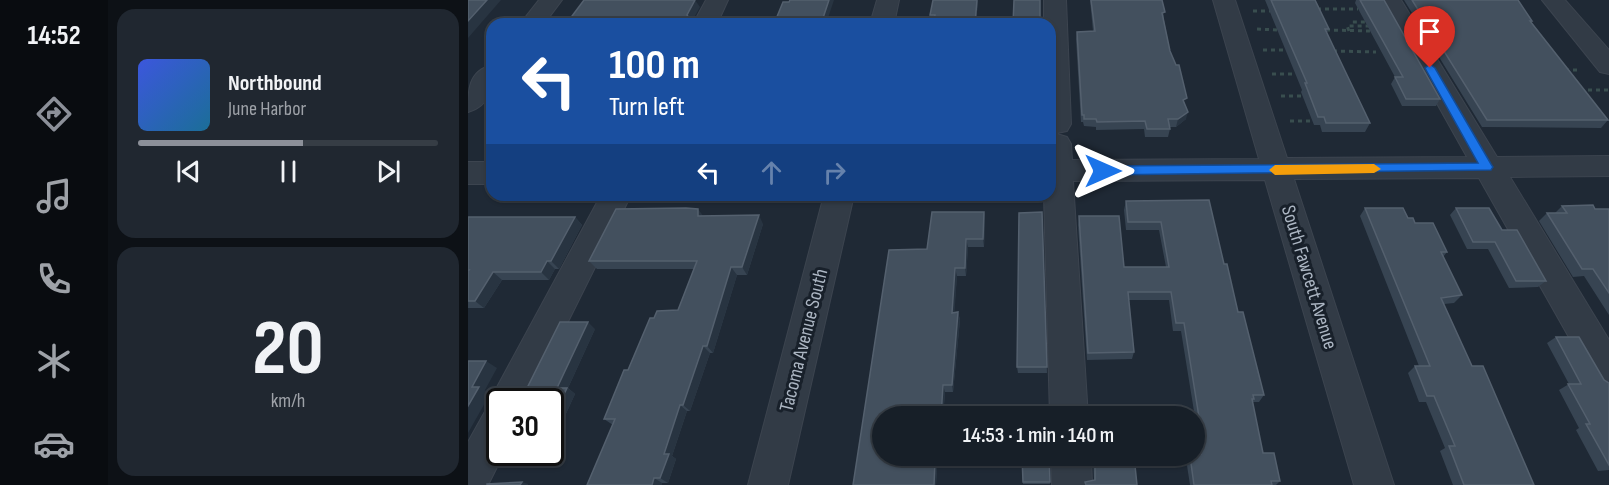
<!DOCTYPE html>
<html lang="en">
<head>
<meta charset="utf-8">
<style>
	body { margin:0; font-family:"Sofia Sans Condensed",sans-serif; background:#202730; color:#f1f3f6; height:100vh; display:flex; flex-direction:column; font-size:22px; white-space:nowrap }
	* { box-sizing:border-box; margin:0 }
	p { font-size:20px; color:#9ea2a8 }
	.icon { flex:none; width:33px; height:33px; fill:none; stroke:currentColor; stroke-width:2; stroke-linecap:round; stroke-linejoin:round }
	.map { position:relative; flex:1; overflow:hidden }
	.side { display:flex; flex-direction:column; gap:9px; padding:9px; background:#0d1116; width:360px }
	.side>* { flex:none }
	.banner { position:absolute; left:18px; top:18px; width:570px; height:183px; border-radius:18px; box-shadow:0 2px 4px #0004,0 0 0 2px #363d45; background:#1a4fa0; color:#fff; overflow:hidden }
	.speed { position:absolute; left:18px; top:388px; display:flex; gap:12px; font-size:30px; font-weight:700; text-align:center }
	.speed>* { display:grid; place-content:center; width:78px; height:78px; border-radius:50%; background:#171f28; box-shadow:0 2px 4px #0004,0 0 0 2px #363d45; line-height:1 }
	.speed .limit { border:3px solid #111; border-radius:9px; background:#fff; color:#111 }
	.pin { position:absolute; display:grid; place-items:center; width:51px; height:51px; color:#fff; margin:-62px -26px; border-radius:50% 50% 50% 0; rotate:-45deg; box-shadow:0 0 6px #0007 }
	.pin .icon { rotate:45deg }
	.me { position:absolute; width:66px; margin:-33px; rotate:90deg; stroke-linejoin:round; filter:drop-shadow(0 0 4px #0008) }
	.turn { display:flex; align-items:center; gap:21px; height:126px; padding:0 24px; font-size:27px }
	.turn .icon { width:78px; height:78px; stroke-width:2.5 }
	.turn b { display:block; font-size:42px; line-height:51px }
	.lanes { display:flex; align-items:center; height:57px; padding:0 24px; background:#0003; justify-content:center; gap:30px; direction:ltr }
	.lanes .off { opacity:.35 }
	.side .card { flex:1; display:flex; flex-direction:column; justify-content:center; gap:9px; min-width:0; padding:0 21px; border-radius:18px; background:#202730 }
	.side .dial { align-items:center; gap:0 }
	.dial b { font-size:78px; line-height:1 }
	.song { display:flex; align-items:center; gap:18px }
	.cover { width:72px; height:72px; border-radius:9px; background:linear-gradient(135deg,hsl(230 70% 55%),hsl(200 70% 35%)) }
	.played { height:6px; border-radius:3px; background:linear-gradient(90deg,#8c9099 55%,#363d45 55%) }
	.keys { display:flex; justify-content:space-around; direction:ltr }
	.trip { position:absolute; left:404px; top:406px; width:333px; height:60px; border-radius:30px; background:#171f28; box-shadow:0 2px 4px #0004,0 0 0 2px #363d45; font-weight:600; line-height:60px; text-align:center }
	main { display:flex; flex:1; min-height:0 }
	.dock { display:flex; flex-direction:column; width:108px; justify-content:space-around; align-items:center; background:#090c10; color:#9ea2a8 }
	.dock .icon { width:42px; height:42px }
	.dock .selected { color:#8c9099 }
	.dock b { font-size:27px; color:#f1f3f6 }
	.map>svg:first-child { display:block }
</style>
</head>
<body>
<main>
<nav class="dock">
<b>14:52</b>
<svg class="icon selected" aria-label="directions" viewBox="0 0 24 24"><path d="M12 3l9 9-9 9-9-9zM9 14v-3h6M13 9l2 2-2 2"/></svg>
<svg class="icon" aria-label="music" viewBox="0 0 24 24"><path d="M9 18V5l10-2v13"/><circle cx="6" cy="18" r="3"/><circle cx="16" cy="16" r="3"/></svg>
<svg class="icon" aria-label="phone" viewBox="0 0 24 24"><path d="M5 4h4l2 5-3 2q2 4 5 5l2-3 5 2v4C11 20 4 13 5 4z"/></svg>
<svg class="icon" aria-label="climate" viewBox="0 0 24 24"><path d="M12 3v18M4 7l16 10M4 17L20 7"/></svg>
<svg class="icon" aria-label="car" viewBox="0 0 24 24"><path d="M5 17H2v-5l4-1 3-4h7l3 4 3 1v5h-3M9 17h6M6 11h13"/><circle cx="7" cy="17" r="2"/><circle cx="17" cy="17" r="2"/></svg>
</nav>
<section class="side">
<div class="card">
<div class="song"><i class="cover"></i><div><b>Northbound</b><p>June Harbor</p></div></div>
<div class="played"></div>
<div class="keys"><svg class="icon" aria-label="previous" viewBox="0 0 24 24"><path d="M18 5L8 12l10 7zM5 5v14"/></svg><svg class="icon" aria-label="pause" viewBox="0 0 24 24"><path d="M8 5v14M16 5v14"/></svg><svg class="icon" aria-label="next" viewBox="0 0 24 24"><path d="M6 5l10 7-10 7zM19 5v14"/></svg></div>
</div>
<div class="card dial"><b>20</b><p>km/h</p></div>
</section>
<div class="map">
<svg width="1141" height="485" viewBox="0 0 1141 485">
	<rect width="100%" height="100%" fill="#1f2935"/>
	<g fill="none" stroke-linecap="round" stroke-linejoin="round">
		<!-- minor casing -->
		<g stroke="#3c444f" stroke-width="2">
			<g id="minor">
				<polygon points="71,0 94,0 76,24 52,24"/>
				<polygon points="238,0 260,0 249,24 225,24"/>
				<polygon points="409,0 431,0 426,24 402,24"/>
				<polygon points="576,0 598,0 603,124 599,131 589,133 582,131 582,24 576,24"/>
				<polygon points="745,0 767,0 819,158 999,157 911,0 933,0 1029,157 1141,156 1141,176 1042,177 1141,340 1141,390 1128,385 1011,178 826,179 926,485 886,485 797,180 605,181 620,417 582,417 576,195 582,195 582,136 589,134 599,137 603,144 604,160 791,159"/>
				<polygon points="1074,0 1097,0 1141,50 1141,74 1132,72"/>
				<path d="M 24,65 C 24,86 24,105 0,112 C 0,91 0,71 24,65 Z"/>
				<rect x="0" y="162" width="24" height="22"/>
				<polygon points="133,195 163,195 60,402 32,402 32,453 36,453 20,485 0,485 0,442 19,408 24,406 22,402 28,389"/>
				<polygon points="356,195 386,195 320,485 280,485"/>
				<polygon points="583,456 623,456 624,485 584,485"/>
			</g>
		</g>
		<!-- path -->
		<g stroke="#394e4f" stroke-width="3" stroke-dasharray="4 4" stroke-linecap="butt">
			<polyline points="849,9 890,9"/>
			<polyline points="785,11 802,11"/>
			<polyline points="789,29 809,30"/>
			<polyline points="858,30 903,31"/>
			<polyline points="881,31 879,26 900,26 898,22 883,22"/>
			<polyline points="795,50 819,50"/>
			<polyline points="865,51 908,52"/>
			<polyline points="1097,70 1113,70"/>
			<polyline points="804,74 827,74"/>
			<polyline points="1112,90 1141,90"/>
			<polyline points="813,96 836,96"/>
			<polyline points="822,121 844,121"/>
			<polyline points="330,195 343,196"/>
			<polyline points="397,196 407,195"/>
		</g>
		<!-- minor -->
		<use href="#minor" fill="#323b46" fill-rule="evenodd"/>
	</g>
	<!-- wall -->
	<g fill="#374452">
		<polygon points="510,0 508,24 463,24 462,15"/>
		<polygon points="622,0 694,0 696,20 702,51 717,105 718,119 708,127 701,127 702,129 700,137 677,137 676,129 628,130 628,127 616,126 615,122 613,122 608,39 609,32 625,31"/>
		<polygon points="797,0 847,0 861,29 859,33 902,123 897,132 854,132 852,125 846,125 833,92 834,90"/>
		<polygon points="888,0 916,0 972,99 968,106 934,106 923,84 927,77 887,3"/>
		<polygon points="936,0 1050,0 1064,21 1063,22 1140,120 1133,128 1014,127"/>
		<polygon points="741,200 756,264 770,312 796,395 791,402 784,402 795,453 812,481 808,485 722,485 718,459 720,456 726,456 728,454 727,442 730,436 713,331 705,331 701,300 661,300 666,352 664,359 619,360 610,225 611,216 656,267 698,267 691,230 658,230 656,210 658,201"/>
		<polygon points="1094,206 1127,209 1141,209 1141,315 1116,276 1105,277 1071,221 1079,213 1087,213"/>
		<polygon points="897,208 940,218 947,223 979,252 975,257 994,295 986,303 976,304 1004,366 1066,485 985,485 972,451 977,448 958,402 951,402 940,373 947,366 951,366 892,216"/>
		<polygon points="988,208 1034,230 1078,281 1070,287 1041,288 1020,249 999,249 982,215"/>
		<polygon points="464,212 516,212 517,220 516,247 500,247 498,276 489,276 486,312 490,312 492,320 485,392 477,392 475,417 414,417 414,456 488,456 487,464 482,464 482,467 469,467 468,485 385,485 421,250 459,249"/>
		<polygon points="574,212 579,373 550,373 549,367"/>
		<polygon points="235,216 295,224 279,275 269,275 245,353 242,353 222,411 219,411 204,456 208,459 200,483 194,483 194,485 119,485 145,425 136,419 160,370 186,318 210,310 226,269 129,269 121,261"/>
		<polygon points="0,217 107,217 114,225 91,269 87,269 81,280 34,280 16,308 0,308"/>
		<polygon points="127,329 100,388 107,394 90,431 82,431 82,402 53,397"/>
		<polygon points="1088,337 1136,380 1141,383 1141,470 1130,471 1108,430 1111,428 1091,390 1101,384 1079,343"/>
		<polygon points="554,456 581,456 582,484 555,484"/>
		<polygon points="625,456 666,456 669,485 617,485 617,482 626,480"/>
	</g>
	<!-- shaded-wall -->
	<g fill="#283441">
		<polygon points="19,0 33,0 0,38 0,21"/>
		<polygon points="227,0 232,7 223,23 224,24 218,24 219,15"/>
		<polygon points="361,0 366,0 358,24 353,24"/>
		<polygon points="509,0 510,0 508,24 507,24"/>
		<polygon points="720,112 718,119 708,127 710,119"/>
		<polygon points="230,209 236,217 230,216"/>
		<polygon points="516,212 517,220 516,247 515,239"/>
		<polygon points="291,215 295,224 279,275 274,267"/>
		<polygon points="107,217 114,225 91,269 83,261"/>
		<polygon points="498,239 500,247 498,276 497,268"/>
		<polygon points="79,261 87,269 81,280 73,272"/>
		<polygon points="263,267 269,275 245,353 239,346"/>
		<polygon points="487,268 489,276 486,320 484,313"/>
		<polygon points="25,272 34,280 16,308 7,301"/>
		<polygon points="490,312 492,320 485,392 484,385"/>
		<polygon points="120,322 127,329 100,388 107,394 90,431 82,426 89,388"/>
		<polygon points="235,346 242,353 222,411 215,405"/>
		<polygon points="18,361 29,368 17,390 22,394 0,433 0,406 4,387"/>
		<polygon points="475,385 477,392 475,417 473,417"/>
		<polygon points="212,405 219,411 204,456 208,459 200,483 192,478 196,454"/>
		<polygon points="467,462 469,467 468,485 466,485"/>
		<polygon points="186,478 194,483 194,485 184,485"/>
		<polygon points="54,482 60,484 60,485 52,485"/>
	</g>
	<!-- building -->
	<g fill="#43505e" stroke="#54606e" stroke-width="1.5">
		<polygon points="0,0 19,0 0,21"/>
		<polygon points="116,0 227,0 219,15 221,18 218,24 98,24"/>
		<polygon points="322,0 361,0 353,24 306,24 315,2 321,2"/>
		<polygon points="465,0 509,0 507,24 466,24 467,15 462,15"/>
		<polygon points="546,0 572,0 572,24 545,24"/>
		<polygon points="623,0 694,0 697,12 694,13 702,51 708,65 711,65 719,98 715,100 720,112 710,119 700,119 702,129 679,129 677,121 629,122 628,119 616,119 616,115 614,115 609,32 627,31"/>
		<polygon points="803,0 847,0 861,29 857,29 902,123 858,123 856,117 850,117 837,83 839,83"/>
		<polygon points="892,0 916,0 972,99 938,99 927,77 935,77"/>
		<polygon points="944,0 1050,0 1064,21 1062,21 1140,120 1019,120"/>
		<polygon points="741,200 756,264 759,264 770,312 775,312 796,395 785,395 786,399 784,399 795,453 806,453 812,481 803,481 804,485 726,485 722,456 726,456 726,454 733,454 730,436 734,436 716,323 708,323 703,292 660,292 666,352 620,353 611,216 651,216 656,267 701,267 693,222 660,222 658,201"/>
		<polygon points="1125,205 1127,209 1141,209 1141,293 1125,269 1114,269 1079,213 1099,213 1094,206"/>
		<polygon points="218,208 230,209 230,216 291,215 274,267 263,267 239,346 235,346 215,405 212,405 196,454 201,454 192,478 186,478 184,485 119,485 147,419 136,419 156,370 160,370 182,318 186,318 189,311 210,310 229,261 121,261 148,209"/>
		<polygon points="897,208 935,208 940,218 945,218 947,223 965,223 979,252 973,252 994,295 973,298 1004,366 1015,366 1066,485 996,485 981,446 987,446 966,396 959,396 947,366 962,366"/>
		<polygon points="988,208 1021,208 1034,230 1049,230 1078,281 1048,281 1027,242 1005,242"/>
		<polygon points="464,212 516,212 515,239 498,239 497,268 487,268 484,313 490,312 484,385 475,385 473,417 414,417 414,456 486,456 486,459 480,459 480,462 467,462 466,485 385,485 421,250 459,249"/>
		<polygon points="574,212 579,367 549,367 551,213"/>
		<polygon points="0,217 107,217 83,261 79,261 73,272 25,272 7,301 0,301 0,271 1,270 0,270"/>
		<polygon points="92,322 120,322 89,388 99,388 82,423 82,402 46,402 48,399 53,397 59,388"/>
		<polygon points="1088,337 1111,337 1136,380 1141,383 1141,465 1118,424 1122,424 1100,384 1113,384"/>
		<polygon points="0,361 18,361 4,387 11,387 0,406"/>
		<polygon points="554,456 581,456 582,482 555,482"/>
		<polygon points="627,456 666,456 669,485 618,485 617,482 627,480"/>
		<polygon points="54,482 52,485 19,485 19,484"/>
	</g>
	<!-- route -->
	<polygon fill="#1a73e8" stroke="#114b97" stroke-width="1.5" points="962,64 967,68 1023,164 1025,167 1023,170 635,175 629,171 635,166 1010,163 957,68"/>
	<!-- slow -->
	<polygon fill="#f59e0b" points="906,164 913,169 906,173 807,175 801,170 807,165"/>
	<g text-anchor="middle" stroke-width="6" stroke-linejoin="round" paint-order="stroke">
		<!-- street labels -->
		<g font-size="20" fill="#acb6c3" stroke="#18202a">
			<text transform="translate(842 277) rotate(73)" y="7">South Fawcett Avenue</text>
			<text transform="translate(335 340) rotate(-76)" y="7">Tacoma Avenue South</text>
		</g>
	</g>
</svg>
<div class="speed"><div class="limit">30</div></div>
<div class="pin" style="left:962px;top:68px;background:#d93025"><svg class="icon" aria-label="arrive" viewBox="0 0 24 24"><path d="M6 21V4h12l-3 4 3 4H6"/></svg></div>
<svg class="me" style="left:635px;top:171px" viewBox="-20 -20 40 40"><path d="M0-17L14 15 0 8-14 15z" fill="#1a73e8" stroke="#fff" stroke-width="4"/></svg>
<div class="trip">14:53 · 1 min · 140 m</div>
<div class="banner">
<div class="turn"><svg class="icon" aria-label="left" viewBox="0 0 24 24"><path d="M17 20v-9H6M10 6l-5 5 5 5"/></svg><div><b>100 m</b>Turn left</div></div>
<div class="lanes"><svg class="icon" aria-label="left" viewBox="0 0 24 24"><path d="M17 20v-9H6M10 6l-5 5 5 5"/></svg><svg class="icon off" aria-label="ahead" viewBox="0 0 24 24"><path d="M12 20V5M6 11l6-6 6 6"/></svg><svg class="icon off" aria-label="right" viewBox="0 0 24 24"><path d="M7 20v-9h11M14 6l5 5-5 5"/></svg></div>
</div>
</div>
</main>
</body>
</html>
